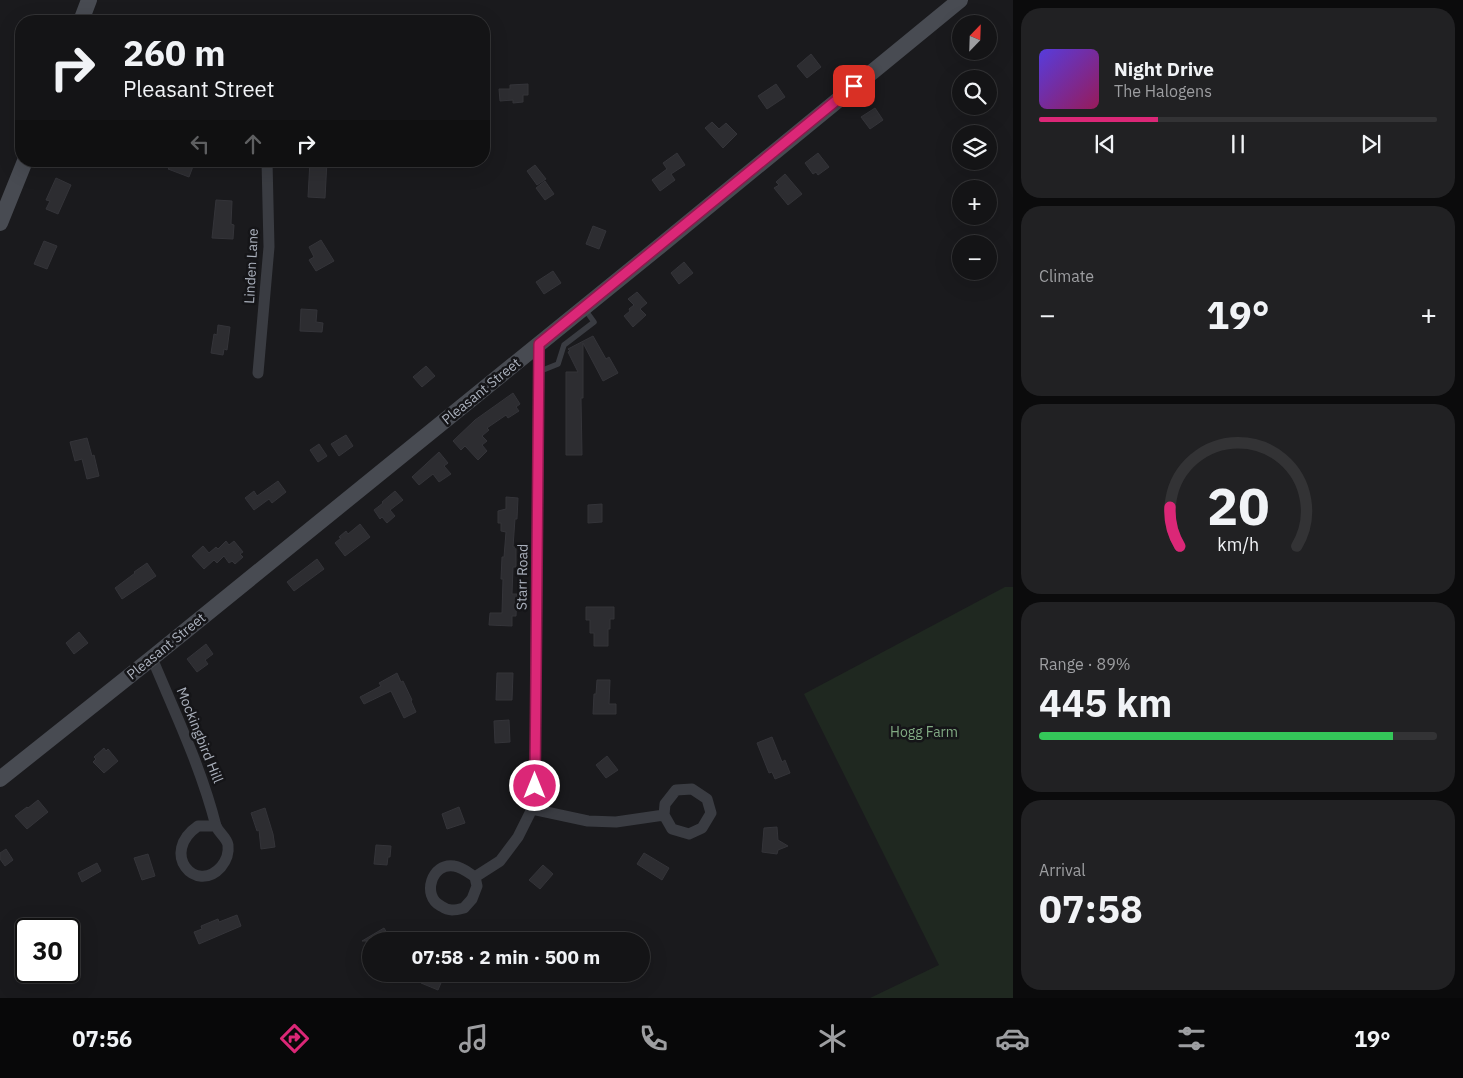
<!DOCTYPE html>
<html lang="en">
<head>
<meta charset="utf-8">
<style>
	body { margin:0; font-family:"IBM Plex Sans",sans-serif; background:#212123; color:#f1f3f6; height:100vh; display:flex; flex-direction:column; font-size:19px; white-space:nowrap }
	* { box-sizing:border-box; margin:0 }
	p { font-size:16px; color:#9d9ea1 }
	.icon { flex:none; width:28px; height:28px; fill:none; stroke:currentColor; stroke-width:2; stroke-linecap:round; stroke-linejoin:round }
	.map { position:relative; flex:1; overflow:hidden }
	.sheet { display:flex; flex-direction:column; gap:8px; padding:8px; background:#0b0b0c; width:450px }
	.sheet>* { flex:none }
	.guide { position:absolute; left:15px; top:15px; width:475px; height:152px; border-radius:20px; box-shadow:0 5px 20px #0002,0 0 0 1px #333335; background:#141416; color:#f1f3f6; overflow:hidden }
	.needle { width:32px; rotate:23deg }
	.controls { position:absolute; left:952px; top:15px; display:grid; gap:10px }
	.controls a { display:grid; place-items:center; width:45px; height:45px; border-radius:50%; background:#141416; box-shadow:0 5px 20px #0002,0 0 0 1px #333335; font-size:25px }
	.speed { position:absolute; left:15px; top:918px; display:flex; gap:10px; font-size:25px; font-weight:700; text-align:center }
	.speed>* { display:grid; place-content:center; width:65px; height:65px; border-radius:50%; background:#141416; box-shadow:0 5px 20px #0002,0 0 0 1px #333335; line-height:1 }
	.speed .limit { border:2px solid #111; border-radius:8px; background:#fff; color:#111 }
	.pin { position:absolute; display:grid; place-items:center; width:42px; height:42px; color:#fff; margin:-21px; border-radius:10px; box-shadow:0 2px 8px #0006 }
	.me { position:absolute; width:55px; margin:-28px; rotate:0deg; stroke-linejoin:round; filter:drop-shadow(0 0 4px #0008) }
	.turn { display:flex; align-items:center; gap:18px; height:105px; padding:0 25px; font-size:22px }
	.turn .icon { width:65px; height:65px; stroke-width:2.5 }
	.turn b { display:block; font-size:35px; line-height:42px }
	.lanes { display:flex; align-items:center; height:48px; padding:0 25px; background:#0003; justify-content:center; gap:25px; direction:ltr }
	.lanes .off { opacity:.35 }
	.big { font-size:38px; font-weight:800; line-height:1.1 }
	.sheet .widget { flex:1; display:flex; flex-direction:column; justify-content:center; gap:8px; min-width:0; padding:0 18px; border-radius:20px; background:#212123 }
	.sheet .dial { align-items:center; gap:0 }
	.dial svg { height:130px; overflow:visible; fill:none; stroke:#333335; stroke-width:7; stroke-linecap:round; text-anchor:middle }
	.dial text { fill:#f1f3f6; stroke:none }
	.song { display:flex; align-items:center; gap:15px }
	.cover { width:60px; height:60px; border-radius:8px; background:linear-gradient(135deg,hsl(250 70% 55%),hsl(330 70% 35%)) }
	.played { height:5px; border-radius:2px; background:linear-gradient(90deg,#db2777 30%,#333335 30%) }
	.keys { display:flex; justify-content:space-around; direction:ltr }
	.heat { display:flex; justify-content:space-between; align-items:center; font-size:28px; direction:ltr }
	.charge { height:8px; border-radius:4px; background:linear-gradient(90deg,#34c759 89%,#333335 0) }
	.trip { position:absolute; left:362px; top:932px; width:288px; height:50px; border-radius:25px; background:#141416; box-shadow:0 5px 20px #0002,0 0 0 1px #333335; font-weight:800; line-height:50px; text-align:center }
	.tabs { display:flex; height:80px; justify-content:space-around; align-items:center; background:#080809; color:#9d9ea1 }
	.tabs .icon { width:35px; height:35px }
	.tabs .selected { color:#db2777 }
	.tabs b { font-size:22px; color:#f1f3f6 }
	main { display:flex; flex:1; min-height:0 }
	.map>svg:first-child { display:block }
</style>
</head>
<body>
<main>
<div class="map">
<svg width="1013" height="998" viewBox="0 0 1013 998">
	<rect width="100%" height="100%" fill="#1a1a1d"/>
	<!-- green -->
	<polygon fill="#1f2820" points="1005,587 1013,587 1013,998 870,998 939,965 804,694"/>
	<!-- building -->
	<g fill="#2d2d31" stroke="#343439">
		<polygon points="811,54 821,67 807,78 797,66"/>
		<polygon points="528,84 528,95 523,95 523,102 513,103 513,100 500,101 499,89 510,89 510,85"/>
		<polygon points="776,84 785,97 767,109 758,96"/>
		<polygon points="875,108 883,120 870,129 861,117"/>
		<polygon points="712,122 719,129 726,123 737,134 723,148 705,128"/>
		<polygon points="677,153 685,165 671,174 675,180 660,191 652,180 667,169 663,163"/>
		<polygon points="818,153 829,167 818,175 816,172 813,174 805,163"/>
		<polygon points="153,161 195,161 189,177 168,169 169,168"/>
		<polygon points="310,161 327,161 325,198 308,197"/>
		<polygon points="535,165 546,179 537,185 527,171"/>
		<polygon points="785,174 802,194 788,205 774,188 779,185 776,182"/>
		<polygon points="56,178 71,185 58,214 46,209 50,201 46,200"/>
		<polygon points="545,181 554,194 545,200 536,188"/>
		<polygon points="216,200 232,201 231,224 234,225 233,239 212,238"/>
		<polygon points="593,226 606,231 599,249 586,244"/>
		<polygon points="321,240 334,261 316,271 309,260 314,257 309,247"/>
		<polygon points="44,241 57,246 47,269 34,264"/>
		<polygon points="684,262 693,273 679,284 671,273"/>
		<polygon points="553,271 561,283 544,294 536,282"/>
		<polygon points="637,292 647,303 640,309 646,315 633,327 624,316 630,311 629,309 634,305 628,299"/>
		<polygon points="301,309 317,310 316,322 323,323 322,332 300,331"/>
		<polygon points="218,325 230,327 227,350 224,349 223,355 211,353 214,334 217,335"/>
		<polygon points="593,336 606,359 609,357 618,373 603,381 583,343 583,398 581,398 582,455 566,455 566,372 578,372 568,352 570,351 568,349"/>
		<polygon points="426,366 435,376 422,387 413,377"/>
		<polygon points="513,393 520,404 516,407 519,411 508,418 506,415 487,428 489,430 482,436 487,441 482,445 487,451 478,460 465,446 461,450 453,441 475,420"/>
		<polygon points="346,435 353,446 339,456 331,444"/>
		<polygon points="87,438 92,456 94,455 99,476 87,479 82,459 75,461 70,442"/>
		<polygon points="319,444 327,456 318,462 310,450"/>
		<polygon points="439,452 448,463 444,466 451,474 439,482 433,474 419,485 412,477"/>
		<polygon points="278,481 286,492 272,503 269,499 254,510 245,498 254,491 257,496"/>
		<polygon points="395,491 403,500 390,510 395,516 387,523 382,517 380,519 374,510 383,503 382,502"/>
		<polygon points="506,497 518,498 517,519 515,519 513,547 516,547 516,567 513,567 512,594 517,594 516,616 512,616 512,626 489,625 490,613 502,613 503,579 501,579 502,557 504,557 506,532 501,531 501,523 498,523 498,511 506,509"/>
		<polygon points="602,504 602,522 588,523 588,505"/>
		<polygon points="360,524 370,537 345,556 335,543 341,538 339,537 346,531 348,534"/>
		<polygon points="226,541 229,545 234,541 243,552 240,554 243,557 235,564 232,561 229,563 224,556 217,563 214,560 204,569 192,556 203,546 209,553 216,547 218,549"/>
		<polygon points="317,559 324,569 294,591 287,582"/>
		<polygon points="147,563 156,576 122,599 115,588 135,573 134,572"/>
		<polygon points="586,607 614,607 614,619 610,619 610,629 608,629 608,646 594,646 594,633 590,633 590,620 586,620"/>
		<polygon points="79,632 88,643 74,654 66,643"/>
		<polygon points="206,644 213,654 205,660 208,664 197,672 187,659"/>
		<polygon points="397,673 401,682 403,681 412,700 411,701 416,712 404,718 391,691 364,704 360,697 381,686 379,683"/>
		<polygon points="497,673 513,673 512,700 496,700"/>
		<polygon points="597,680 610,680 609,704 616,704 616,714 593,714 594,694 596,694"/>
		<polygon points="509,720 510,742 495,743 494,721"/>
		<polygon points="772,737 782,762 785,760 790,773 775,779 772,772 769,773 757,743"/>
		<polygon points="104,748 106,751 108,749 118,761 104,773 93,762 96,759 94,757"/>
		<polygon points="607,756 618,770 606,778 596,765"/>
		<polygon points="38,800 48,812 27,829 15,816 27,807 28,808"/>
		<polygon points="459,807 465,823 447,829 442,814"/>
		<polygon points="265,808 273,834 275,847 261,849 259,830 257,831 251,813"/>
		<polygon points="777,827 778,840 788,846 778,850 777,854 762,852 764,828"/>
		<polygon points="376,845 391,846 390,857 388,857 387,865 374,864"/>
		<polygon points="6,849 13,860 5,866 0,859 0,853"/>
		<polygon points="644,853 669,868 662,880 637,864"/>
		<polygon points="148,854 155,876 142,880 134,858"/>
		<polygon points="97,863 101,871 82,882 78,873"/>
		<polygon points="543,865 553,874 540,889 529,880"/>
		<polygon points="237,915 241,926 199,944 194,932 202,929 201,926 218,919 219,922"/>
		<polygon points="384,928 392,941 362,941"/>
		<polygon points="425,974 433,974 443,978 438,990 421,983"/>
	</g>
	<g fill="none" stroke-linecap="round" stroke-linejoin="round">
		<!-- service -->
		<polyline stroke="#3a3c42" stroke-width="5.5" points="538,372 558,364 564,345 594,322 584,308"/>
		<!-- minor -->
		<g stroke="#3a3c42" stroke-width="11">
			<polyline points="258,373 269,247 267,161"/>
			<path d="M 152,658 C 175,713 201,767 216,826"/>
			<polyline points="532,809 535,786 539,344"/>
			<path d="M 198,826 L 216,826 C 219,833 227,838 228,845 C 229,853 226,861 221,867 C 196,895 159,853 198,826 Z"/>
			<path d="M 475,877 L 477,886 L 472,899 L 464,908 C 460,909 456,910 452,910 C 448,910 444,908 441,906 C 421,896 432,862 454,866 C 462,867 469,873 475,877 L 500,861 L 518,837 L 532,809 L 588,821 L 616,822 L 664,815 L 665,804 L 676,790 L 692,789 L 707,799 L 711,813 L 702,828 L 689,834 L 672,829 L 664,815"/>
		</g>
		<!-- secondary -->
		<g stroke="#484b52" stroke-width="16">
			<polyline points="81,21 89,0"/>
			<polyline points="0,223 25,161"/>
			<polyline points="0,779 152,658 660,246 960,0"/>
		</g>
	</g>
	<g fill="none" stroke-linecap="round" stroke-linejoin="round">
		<!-- route casing -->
		<g stroke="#8e194d" stroke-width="12">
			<polyline id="route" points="535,786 539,344 854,86"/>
		</g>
		<!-- route -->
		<use href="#route" stroke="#db2777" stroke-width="9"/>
	</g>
	<g text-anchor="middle" stroke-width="5" stroke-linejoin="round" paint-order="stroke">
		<!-- street labels -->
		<g font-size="14" fill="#abb1bd" stroke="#151518">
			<text transform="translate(251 266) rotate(-87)" y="5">Linden Lane</text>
			<text transform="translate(481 391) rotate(-39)" y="5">Pleasant Street</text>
			<text transform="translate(522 577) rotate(-89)" y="5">Starr Road</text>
			<text transform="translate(166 646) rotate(-39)" y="5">Pleasant Street</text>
			<text transform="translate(200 735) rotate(68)" y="5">Mockingbird Hill</text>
		</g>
		<!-- park labels -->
		<g font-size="14" fill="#81aa83" stroke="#151518">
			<text x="924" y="737">Hogg Farm</text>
		</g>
	</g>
</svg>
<div class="controls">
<a><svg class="needle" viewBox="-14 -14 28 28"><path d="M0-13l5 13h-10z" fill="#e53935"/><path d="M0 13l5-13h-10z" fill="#9d9ea1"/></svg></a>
<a><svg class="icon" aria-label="search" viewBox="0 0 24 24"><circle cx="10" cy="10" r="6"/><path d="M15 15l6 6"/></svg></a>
<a><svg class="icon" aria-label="layers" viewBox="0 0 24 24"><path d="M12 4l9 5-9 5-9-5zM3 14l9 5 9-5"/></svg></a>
<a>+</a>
<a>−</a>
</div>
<div class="speed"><div class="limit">30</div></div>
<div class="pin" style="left:854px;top:86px;background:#d93025"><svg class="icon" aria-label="arrive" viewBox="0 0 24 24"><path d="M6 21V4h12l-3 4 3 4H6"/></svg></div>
<svg class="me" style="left:535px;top:786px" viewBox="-20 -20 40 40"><circle r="17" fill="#db2777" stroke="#fff" stroke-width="3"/><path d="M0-11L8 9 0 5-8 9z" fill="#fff"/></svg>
<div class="trip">07:58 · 2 min · 500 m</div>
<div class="guide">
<div class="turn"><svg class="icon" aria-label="right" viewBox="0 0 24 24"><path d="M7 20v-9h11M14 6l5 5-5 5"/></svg><div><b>260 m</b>Pleasant Street</div></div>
<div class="lanes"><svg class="icon off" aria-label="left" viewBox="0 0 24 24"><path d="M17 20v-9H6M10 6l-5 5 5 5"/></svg><svg class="icon off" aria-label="ahead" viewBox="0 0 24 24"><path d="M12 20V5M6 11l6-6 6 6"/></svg><svg class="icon" aria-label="right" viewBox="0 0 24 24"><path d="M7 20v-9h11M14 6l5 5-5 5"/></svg></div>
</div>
</div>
<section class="sheet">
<div class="widget">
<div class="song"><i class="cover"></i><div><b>Night Drive</b><p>The Halogens</p></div></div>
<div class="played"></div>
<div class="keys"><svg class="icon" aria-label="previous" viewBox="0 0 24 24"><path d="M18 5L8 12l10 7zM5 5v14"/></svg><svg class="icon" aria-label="pause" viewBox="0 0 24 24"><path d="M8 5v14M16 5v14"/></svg><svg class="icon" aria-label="next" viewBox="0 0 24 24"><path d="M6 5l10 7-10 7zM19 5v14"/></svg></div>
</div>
<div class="widget"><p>Climate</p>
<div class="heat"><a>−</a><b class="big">19°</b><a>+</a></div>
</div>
<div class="widget dial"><svg viewBox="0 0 100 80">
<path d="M14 69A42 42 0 1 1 86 69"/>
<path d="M14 69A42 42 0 0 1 8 45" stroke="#db2777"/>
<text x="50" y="56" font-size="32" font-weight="700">20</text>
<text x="50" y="72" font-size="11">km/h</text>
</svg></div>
<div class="widget"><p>Range · 89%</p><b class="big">445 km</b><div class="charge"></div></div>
<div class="widget"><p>Arrival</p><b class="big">07:58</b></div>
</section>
</main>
<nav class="tabs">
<b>07:56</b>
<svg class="icon selected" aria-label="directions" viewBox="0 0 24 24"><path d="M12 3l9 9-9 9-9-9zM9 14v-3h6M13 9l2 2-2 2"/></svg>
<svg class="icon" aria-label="music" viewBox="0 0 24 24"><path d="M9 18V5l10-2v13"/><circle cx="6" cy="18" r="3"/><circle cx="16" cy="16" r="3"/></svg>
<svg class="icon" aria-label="phone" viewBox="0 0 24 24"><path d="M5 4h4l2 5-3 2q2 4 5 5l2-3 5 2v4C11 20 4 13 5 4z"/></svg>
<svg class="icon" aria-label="climate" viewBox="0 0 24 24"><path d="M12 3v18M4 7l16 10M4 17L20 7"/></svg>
<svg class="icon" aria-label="car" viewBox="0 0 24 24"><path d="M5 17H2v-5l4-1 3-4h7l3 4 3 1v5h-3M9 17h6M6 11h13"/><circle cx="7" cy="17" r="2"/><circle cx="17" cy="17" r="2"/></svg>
<svg class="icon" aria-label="filters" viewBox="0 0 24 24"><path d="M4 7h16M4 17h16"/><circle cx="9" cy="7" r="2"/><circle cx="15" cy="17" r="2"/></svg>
<b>19°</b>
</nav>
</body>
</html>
